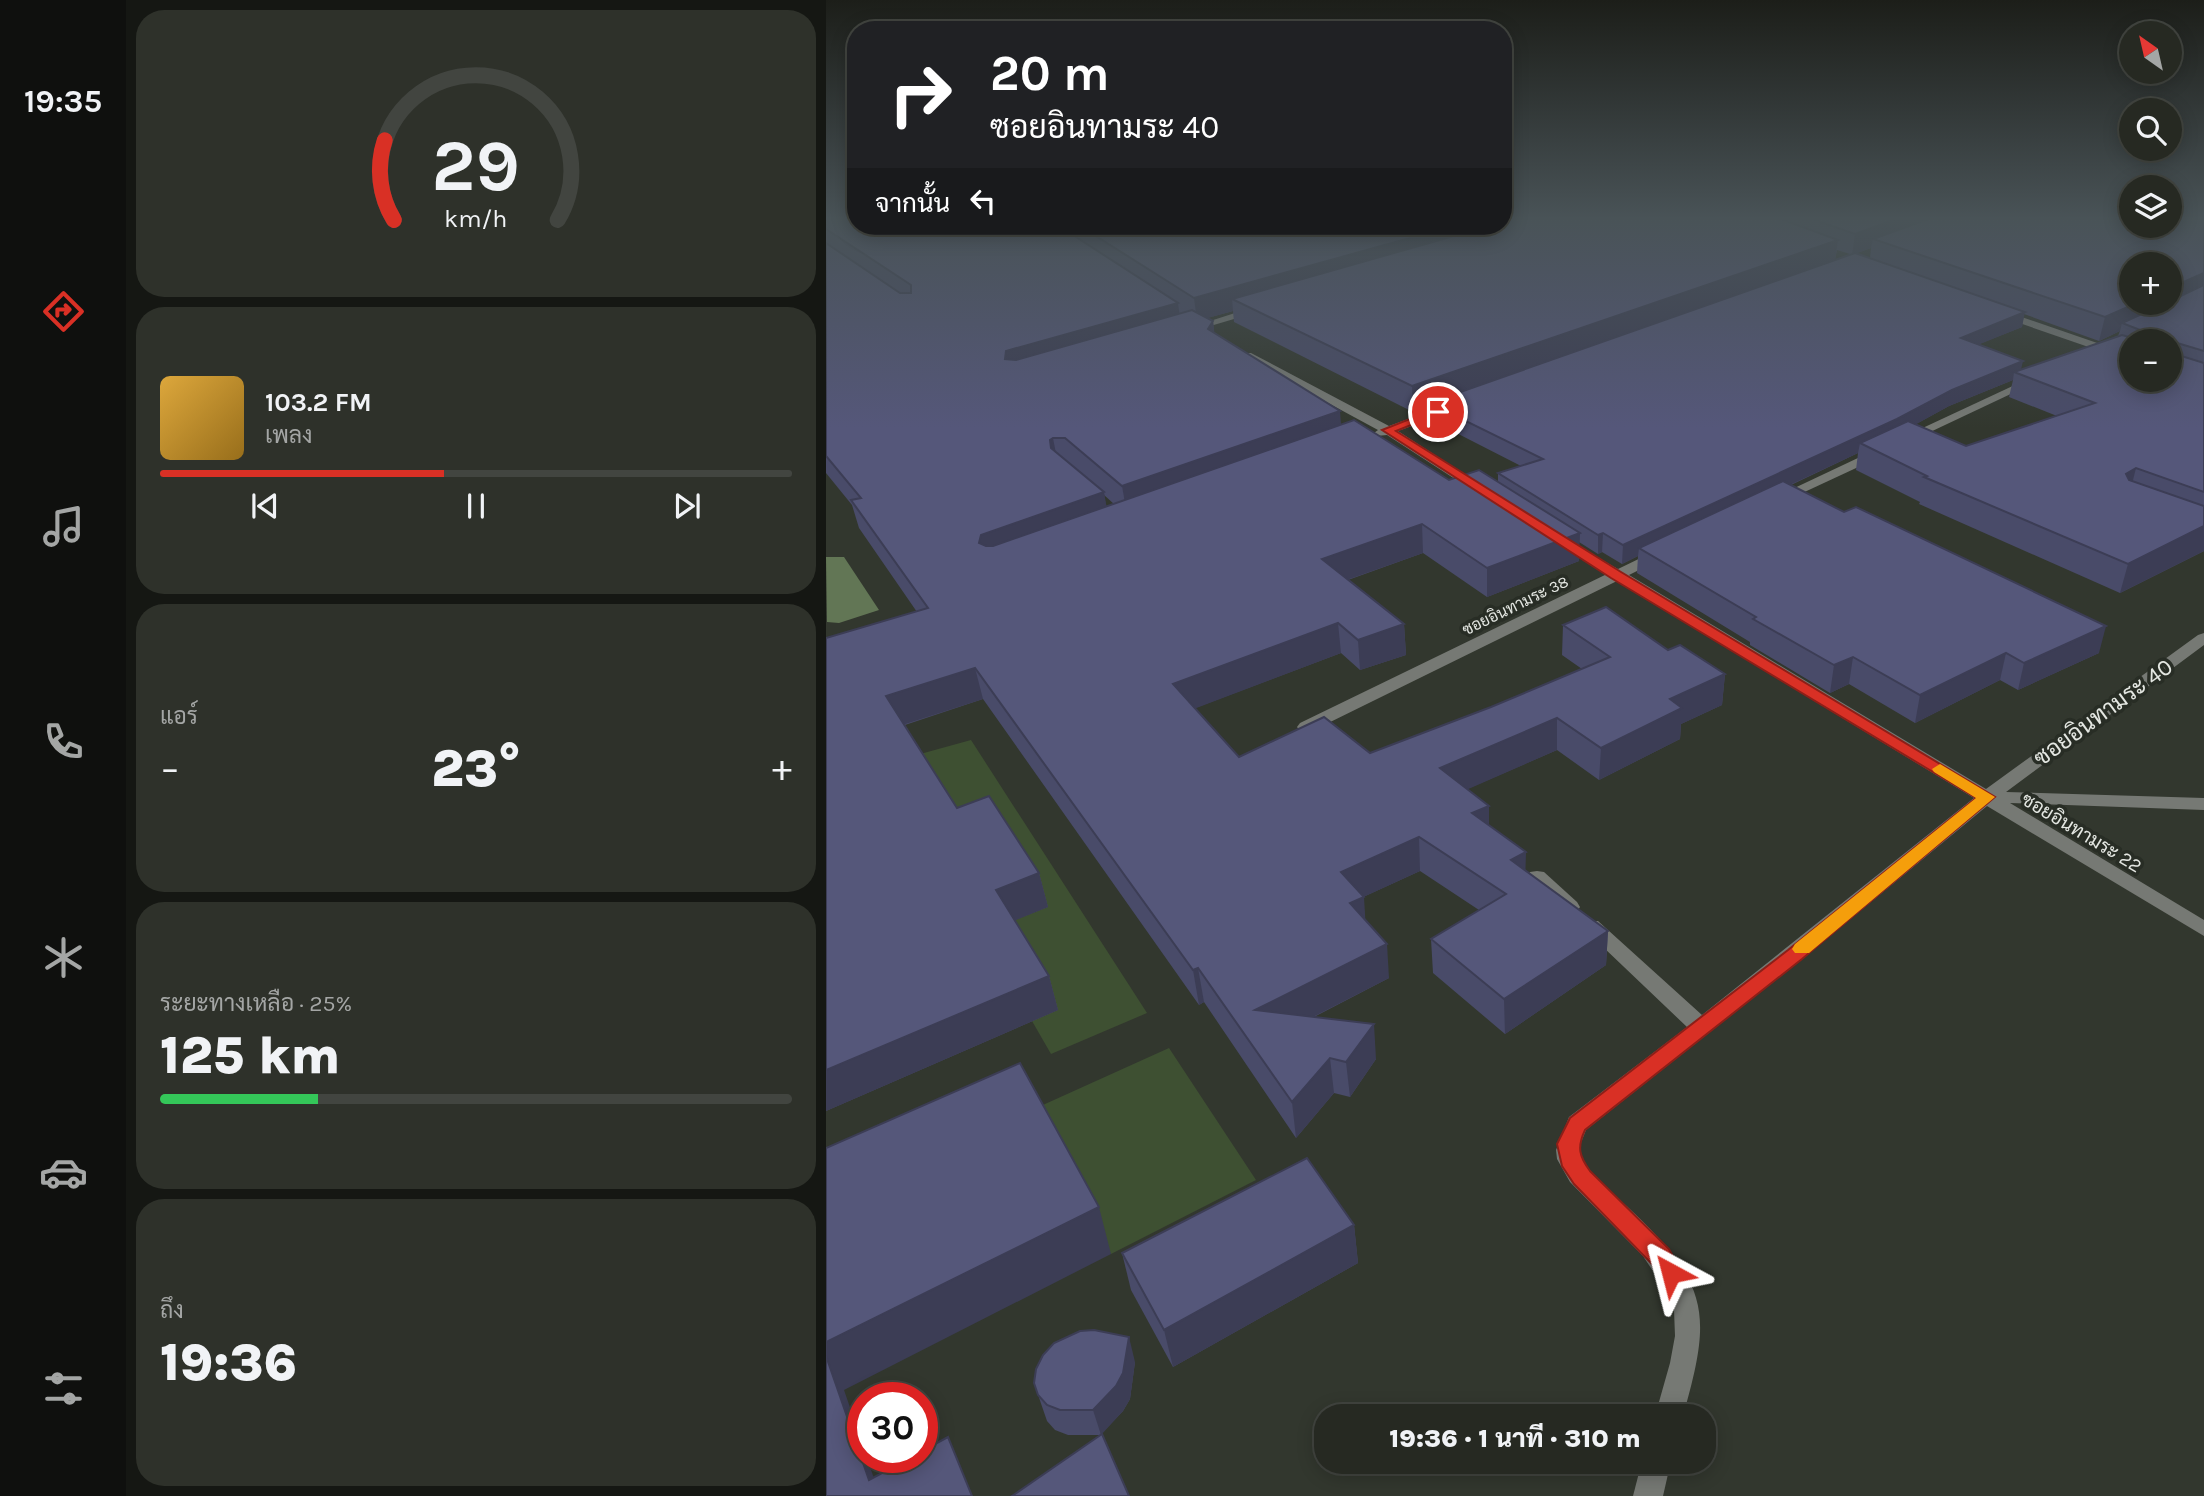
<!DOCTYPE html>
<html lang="th">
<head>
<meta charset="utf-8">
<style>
	body { margin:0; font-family:Karla,Sarabun,sans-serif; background:#2e312a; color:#f1f3f6; height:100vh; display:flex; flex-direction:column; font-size:26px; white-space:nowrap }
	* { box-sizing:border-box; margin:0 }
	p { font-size:23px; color:#a4a6a5 }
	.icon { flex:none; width:38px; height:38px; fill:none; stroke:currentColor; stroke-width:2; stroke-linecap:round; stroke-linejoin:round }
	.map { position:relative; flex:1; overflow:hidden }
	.side { display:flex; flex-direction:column; gap:10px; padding:10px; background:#151713; width:700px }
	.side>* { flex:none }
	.top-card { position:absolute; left:21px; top:21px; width:665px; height:214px; border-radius:28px; box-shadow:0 4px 18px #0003,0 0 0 2px #424540; background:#202124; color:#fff; overflow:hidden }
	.needle { width:46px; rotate:326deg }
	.fabs { position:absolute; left:1293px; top:21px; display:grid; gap:14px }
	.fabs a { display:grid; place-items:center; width:63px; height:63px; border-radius:50%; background:#262922; box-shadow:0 4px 18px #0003,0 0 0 2px #424540; font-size:35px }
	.speed { position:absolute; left:21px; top:1382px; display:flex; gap:14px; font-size:35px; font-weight:700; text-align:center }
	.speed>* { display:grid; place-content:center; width:91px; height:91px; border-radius:50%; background:#262922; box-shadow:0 4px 18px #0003,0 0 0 2px #424540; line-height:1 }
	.speed .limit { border:10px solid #d22; background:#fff; color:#111 }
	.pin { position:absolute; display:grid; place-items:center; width:60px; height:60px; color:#fff; margin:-30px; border:4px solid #fff; border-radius:50%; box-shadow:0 2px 7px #0007 }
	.me { position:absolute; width:77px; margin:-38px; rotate:322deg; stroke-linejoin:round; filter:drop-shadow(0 0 5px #0008) }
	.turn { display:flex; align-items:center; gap:24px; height:147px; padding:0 28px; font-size:32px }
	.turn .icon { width:91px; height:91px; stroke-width:2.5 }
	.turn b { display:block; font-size:49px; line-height:60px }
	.then { display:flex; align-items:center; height:66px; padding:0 28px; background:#0003; gap:14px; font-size:26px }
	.big { font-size:52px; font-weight:800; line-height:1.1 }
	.side .card { flex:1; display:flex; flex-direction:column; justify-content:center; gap:10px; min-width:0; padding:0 24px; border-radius:28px; background:#2e312a }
	.side .dial { align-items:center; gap:0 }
	.dial svg { height:182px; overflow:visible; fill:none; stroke:#424540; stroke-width:7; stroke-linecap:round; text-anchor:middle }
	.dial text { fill:#f1f3f6; stroke:none }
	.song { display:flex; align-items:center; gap:21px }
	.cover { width:84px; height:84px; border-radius:10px; background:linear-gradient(135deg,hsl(40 70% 55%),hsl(40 70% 35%)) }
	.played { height:7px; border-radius:4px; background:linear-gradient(90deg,#d93025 45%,#424540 45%) }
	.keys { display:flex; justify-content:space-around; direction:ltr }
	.heat { display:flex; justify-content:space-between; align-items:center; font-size:38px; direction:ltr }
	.charge { height:10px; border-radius:5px; background:linear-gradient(90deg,#34c759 25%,#424540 0) }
	.trip { position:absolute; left:488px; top:1404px; width:402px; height:70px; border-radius:28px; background:#262922; box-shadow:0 4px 18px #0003,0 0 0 2px #424540; font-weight:800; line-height:70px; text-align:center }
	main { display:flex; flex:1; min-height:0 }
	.dock { display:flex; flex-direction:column; width:126px; justify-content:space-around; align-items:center; background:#0f100e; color:#a4a6a5 }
	.dock .icon { width:49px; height:49px }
	.dock .selected { color:#d93025 }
	.dock b { font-size:32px; color:#f1f3f6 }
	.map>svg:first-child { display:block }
</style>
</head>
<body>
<main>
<nav class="dock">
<b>19:35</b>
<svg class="icon selected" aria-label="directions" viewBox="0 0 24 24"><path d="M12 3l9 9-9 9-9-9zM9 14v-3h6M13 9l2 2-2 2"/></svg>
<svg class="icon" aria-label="music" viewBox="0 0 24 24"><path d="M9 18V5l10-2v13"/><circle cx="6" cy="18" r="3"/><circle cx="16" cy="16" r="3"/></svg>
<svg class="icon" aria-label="phone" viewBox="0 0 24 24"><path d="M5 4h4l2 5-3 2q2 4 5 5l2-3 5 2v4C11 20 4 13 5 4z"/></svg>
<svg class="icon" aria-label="climate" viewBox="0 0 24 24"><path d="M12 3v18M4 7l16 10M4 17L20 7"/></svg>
<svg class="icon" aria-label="car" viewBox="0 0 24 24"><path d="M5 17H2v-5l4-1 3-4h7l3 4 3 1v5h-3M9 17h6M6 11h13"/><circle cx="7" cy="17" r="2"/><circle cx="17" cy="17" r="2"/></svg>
<svg class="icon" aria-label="filters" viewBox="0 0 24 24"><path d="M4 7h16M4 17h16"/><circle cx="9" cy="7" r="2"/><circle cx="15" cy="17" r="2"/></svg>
</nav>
<section class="side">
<div class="card dial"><svg viewBox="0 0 100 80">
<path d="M14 69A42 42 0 1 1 86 69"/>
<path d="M14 69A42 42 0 0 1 10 34" stroke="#d93025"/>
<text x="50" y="56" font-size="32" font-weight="700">29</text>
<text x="50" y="72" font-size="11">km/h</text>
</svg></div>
<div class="card">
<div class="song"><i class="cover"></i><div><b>103.2 FM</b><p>เพลง</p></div></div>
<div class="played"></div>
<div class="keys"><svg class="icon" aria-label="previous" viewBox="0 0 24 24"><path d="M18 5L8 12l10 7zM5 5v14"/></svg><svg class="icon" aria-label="pause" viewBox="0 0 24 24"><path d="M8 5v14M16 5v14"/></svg><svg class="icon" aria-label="next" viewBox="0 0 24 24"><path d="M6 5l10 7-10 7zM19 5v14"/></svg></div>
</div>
<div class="card"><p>แอร์</p>
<div class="heat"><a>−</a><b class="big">23°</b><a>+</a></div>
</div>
<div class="card"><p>ระยะทางเหลือ · 25%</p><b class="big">125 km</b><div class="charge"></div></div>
<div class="card"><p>ถึง</p><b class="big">19:36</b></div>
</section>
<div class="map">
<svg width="1378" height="1496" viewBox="0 0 1378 1496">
	<rect width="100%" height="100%" fill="#32372e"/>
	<!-- green -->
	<g fill="#3e5032">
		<polygon points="145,740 321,1013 225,1054 206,1021 87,756"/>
		<polygon points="343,1048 430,1180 285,1254 208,1109"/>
	</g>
	<!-- forest -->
	<polygon fill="#627655" points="0,557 18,557 53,610 13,623 1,622"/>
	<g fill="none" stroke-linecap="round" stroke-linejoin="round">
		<!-- minor -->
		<g fill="#767974" fill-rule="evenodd">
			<polygon points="431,306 436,309 435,311 364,332 359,329"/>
			<polygon points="1173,312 1181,312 1306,355 1306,362 1173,316"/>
			<polygon points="417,353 425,353 563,426 620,405 628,405 628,411 572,431 661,489 659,492 649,492 561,435 550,436 548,433 552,430 417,357"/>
			<polygon points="1206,377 1210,378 1210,382 1083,442 1079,443 1073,439"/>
			<polygon points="1051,449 1057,453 1056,456 957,502 952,503 945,499"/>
			<path d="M 734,536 L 792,569 L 827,552 L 837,552 L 839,555 L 837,558 L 803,575 L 1160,789 L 1372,635 L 1378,633 L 1378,645 L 1180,792 L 1378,798 L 1378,810 L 1184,803 L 1378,920 L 1378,936 L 1161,806 L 976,959 L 760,1130 L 754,1145 L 755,1159 C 769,1179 790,1196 808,1213 C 885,1287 885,1317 857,1416 L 829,1416 L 844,1363 L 849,1336 L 848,1310 L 842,1294 L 817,1256 L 744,1182 L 731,1159 L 730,1150 L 743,1117 L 861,1027 L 755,926 L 758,921 L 772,921 L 876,1015 L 1148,798 L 791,581 L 486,731 L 474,731 L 471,727 L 474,723 L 781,574 L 729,543 L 727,540 Z"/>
			<polygon points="711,871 718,872 751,902 754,907 751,912 737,912 704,882 701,877 704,872"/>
			<polygon points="816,1461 845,1461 837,1496 807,1496"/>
		</g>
	</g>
	<!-- wall -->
	<g fill="#494b69" fill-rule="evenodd">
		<path d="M 0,218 L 30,226 L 677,226 L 677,218 L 1378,218 L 1378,551 L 1294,593 L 1093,504 L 1094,502 L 1030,470 L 1032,453 L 965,485 L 1273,653 L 1192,690 L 1174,680 L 1089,723 L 1023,684 L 1004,693 L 924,645 L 924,642 L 811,573 L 812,556 L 796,564 L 776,552 L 772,554 L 753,542 L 753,561 L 661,597 L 597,553 L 522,580 L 578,624 L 580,655 L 534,670 L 515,653 L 369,708 L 413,757 L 544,753 L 665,707 L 756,669 L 736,655 L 737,625 L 842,650 L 899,674 L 896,705 L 855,724 L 854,739 L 773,780 L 731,750 L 641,789 L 663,806 L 663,825 L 699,871 L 782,931 L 780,965 L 679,1034 L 607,973 L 605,939 L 653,910 L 594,871 L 537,897 L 539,920 L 563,978 L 488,1017 L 550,1059 L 524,1097 L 508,1093 L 470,1138 L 378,1002 L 373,1005 L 157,699 L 79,725 L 131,808 L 213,873 L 222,907 L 189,920 L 223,976 L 232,1010 L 0,1111 L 0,638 L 91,612 L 33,528 L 26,505 L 0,473 ZM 1045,248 L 1044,258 L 1031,253 ZM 1011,250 L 1024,254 L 1009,260 ZM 407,311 L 408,322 L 587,412 L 603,406 L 603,419 L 695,466 L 672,473 L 672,482 L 623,480 L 515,425 L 388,332 L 387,321 L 381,318 ZM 1198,314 L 1273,341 L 1294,331 L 1292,336 L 1195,370 L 1153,344 L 1196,327 ZM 1187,380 L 1183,397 L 1231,416 L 1140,446 L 1090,424 L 1123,406 ZM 278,495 L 288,504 L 280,506 Z"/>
		<polygon points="528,1225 532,1263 347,1367 305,1290 296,1253"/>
		<polygon points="309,1362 304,1399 297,1411 274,1435 242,1435 229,1430 221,1421 208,1383"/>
	</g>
	<!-- shaded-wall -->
	<g fill="#3c3d55">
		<polygon points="677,218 725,218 406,299 407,311 371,321 368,298 627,226 677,226"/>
		<polygon points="1073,218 1128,218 1047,239 1045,248 1026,255 1029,234"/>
		<polygon points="1012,240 1009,261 603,403 603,406 587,412 586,386"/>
		<polygon points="1378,273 1378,293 1296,323 1294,331 1273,341 1279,317 1311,303 1344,303 1344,288"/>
		<polygon points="352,303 355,326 185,375 179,359 180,351"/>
		<polygon points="1199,312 1196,327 1132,353 1135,338"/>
		<polygon points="387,321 390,345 382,329"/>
		<polygon points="1197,361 1194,374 1188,372 1187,380 1123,406 1069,436 1034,443 1032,453 821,552 813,548 812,556 796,564 797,545 1126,390"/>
		<polygon points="514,411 516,437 301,514 296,486"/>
		<polygon points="227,438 232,464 230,475 224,440"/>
		<polygon points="1310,468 1303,496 1300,474"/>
		<polygon points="278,492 283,520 162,564 153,543 155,535"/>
		<polygon points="596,524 597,553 498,588 496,559"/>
		<polygon points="1378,526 1378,551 1294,593 1302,564"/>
		<polygon points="754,533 753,561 661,597 661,568"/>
		<polygon points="777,533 776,552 772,554 772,535"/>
		<polygon points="512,623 515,653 352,715 347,684"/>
		<polygon points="578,624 580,655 534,670 532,640"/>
		<polygon points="1280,626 1273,653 1192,690 1198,663"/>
		<polygon points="1180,653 1174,680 1089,723 1094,695"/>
		<polygon points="1027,657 1023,684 1004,693 1008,665"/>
		<polygon points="149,668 157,699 70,727 60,696"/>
		<polygon points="899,674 896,705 855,724 854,739 773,780 775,748 844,699"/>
		<polygon points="731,718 731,750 615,801 614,768"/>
		<polygon points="663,806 663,839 646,813"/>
		<polygon points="593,837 594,871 533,899 538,897 540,931 527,937 515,872"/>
		<polygon points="700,852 699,885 685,860"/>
		<polygon points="213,873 222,907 180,924 170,890"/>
		<polygon points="782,931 780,965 679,1034 678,999"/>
		<polygon points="561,944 563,978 434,1044 429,1010"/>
		<polygon points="372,968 378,1002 373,1005 367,970"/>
		<polygon points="223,976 232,1010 0,1111 0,1070"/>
		<polygon points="548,1024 550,1059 524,1097 520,1062"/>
		<polygon points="504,1058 508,1093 470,1138 466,1102"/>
		<polygon points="273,1207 285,1254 18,1390 37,1445 37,1458 41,1458 54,1496 43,1480 0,1356 0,1342"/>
		<polygon points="528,1225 532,1263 347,1367 338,1330"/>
		<polygon points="303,1337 309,1362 304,1399 297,1411 275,1435 267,1410"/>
	</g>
	<!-- building -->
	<g fill="#55577a" stroke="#3c3d55" stroke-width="2" fill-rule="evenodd">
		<polygon points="0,218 30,218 30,226 233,226 352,303 180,351 179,359 190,360 366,310 387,321 382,329 514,411 296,486 239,438 227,438 224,440 225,448 278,492 155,535 153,543 160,546 167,546 528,420 623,480 653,470 754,533 661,568 596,524 496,559 578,624 532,640 512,623 347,684 413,757 498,717 544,753 665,707 784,657 737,625 780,607 842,650 854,645 899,674 844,699 856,708 775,748 731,718 614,768 663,806 646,813 700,852 685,860 782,931 678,999 605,939 680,894 593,837 515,872 538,897 524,903 561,944 429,1010 548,1024 520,1062 504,1058 466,1102 372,968 367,970 149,668 60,696 131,808 163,796 213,873 170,890 223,976 0,1070 0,638 102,608 25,500 35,498 0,456 0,243 74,293 85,293 85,285 0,229"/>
		<polygon points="688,218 952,218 1012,240 586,386 406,299 663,226 677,226 677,222"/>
		<polygon points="983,218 1073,218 1029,234"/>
		<polygon points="1105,218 1306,218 1306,226 1344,226 1344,218 1378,218 1378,273 1344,288 1344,264 1306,264 1306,303 1311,303 1279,317 1047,239"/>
		<polygon points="254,226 627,226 368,298"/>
		<polygon points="1029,253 1199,312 1135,338 1197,361 1126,390 1071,419 797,545 777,533 772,535 672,473 717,459 603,403"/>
		<path d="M 1378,285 L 1378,351 L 1351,343 L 1348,346 L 1349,354 L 1378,363 L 1378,492 L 1310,468 L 1300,474 L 1303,480 L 1378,506 L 1378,526 L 1302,564 L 1098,477 L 1101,476 L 1034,443 L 1082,421 L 1140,446 L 1269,403 L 1188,372 L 1296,335 L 1314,340 L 1314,330 L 1296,323 L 1340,303 L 1344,303 L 1344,301 ZM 1306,341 L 1344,341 L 1344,380 L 1306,380 Z"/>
		<polygon points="957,481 1018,512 1030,507 1280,626 1198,663 1180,653 1094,695 1027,657 1008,665 927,619 930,617 813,548"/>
		<polygon points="194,1063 273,1207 0,1342 0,1148"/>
		<polygon points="481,1158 528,1225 338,1330 296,1253"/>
		<polygon points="268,1330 303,1337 297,1373 290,1386 267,1410 234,1410 221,1405 212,1395 208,1383 210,1369 217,1355 228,1343 254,1331"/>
		<polygon points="0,1356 43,1480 84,1458 96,1458 96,1451 122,1437 146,1496 0,1496"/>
		<polygon points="276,1434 303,1496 186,1496"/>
	</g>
	<!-- sky -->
	<linearGradient id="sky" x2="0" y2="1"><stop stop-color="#1c1e19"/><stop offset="0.51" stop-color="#495357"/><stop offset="1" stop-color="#495357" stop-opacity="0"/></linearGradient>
	<rect width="1378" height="428" fill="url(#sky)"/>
	<!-- route -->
	<path fill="#d93025" stroke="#8d1f18" stroke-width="2" d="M 609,409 L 618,412 L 570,431 L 795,572 L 1169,797 L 976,959 L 759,1130 C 751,1147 753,1156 764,1171 L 843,1249 L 856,1273 L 853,1280 L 845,1283 L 836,1280 L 826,1264 L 748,1184 L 736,1166 L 731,1144 L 744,1118 L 962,950 L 1150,798 L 785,578 L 556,430 Z"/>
	<!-- slow -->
	<polygon fill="#f59e0b" points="1114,764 1169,797 983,953 969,953 966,949 969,944 1150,798 1108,772 1106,769"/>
	<g text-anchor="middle" stroke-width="7" stroke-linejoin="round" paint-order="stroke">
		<!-- far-street labels -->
		<g font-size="16" fill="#e4e7e2" stroke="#282d25">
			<text transform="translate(689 605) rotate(-26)" y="6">ซอยอินทามระ 38</text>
		</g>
		<!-- street labels -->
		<g font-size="19" fill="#e4e7e2" stroke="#282d25">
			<text transform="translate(1256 832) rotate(31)" y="7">ซอยอินทามระ 22</text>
		</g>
		<!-- near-street labels -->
		<g font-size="23" fill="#e4e7e2" stroke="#282d25">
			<text transform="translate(1277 712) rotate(-36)" y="8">ซอยอินทามระ 40</text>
		</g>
	</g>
</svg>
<div class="fabs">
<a><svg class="needle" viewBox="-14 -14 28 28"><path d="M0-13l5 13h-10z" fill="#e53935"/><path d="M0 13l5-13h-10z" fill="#a4a6a5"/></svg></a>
<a><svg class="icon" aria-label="search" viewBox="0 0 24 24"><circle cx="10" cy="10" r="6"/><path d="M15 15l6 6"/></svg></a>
<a><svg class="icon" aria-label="layers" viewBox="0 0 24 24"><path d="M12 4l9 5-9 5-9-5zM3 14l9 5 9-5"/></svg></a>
<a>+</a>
<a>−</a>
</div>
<div class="speed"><div class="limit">30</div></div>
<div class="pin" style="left:612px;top:412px;background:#d93025"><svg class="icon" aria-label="arrive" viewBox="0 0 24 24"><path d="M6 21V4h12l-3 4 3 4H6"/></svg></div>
<svg class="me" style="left:845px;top:1273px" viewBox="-20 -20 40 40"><path d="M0-17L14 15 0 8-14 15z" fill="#d93025" stroke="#fff" stroke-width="4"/></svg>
<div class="trip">19:36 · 1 นาที · 310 m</div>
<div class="top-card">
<div class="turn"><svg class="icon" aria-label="right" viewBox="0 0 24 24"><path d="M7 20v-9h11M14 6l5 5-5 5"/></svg><div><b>20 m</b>ซอยอินทามระ 40</div></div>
<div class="then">จากนั้น<svg class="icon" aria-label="left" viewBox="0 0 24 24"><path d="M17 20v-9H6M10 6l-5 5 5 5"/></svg></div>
</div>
</div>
</main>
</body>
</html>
